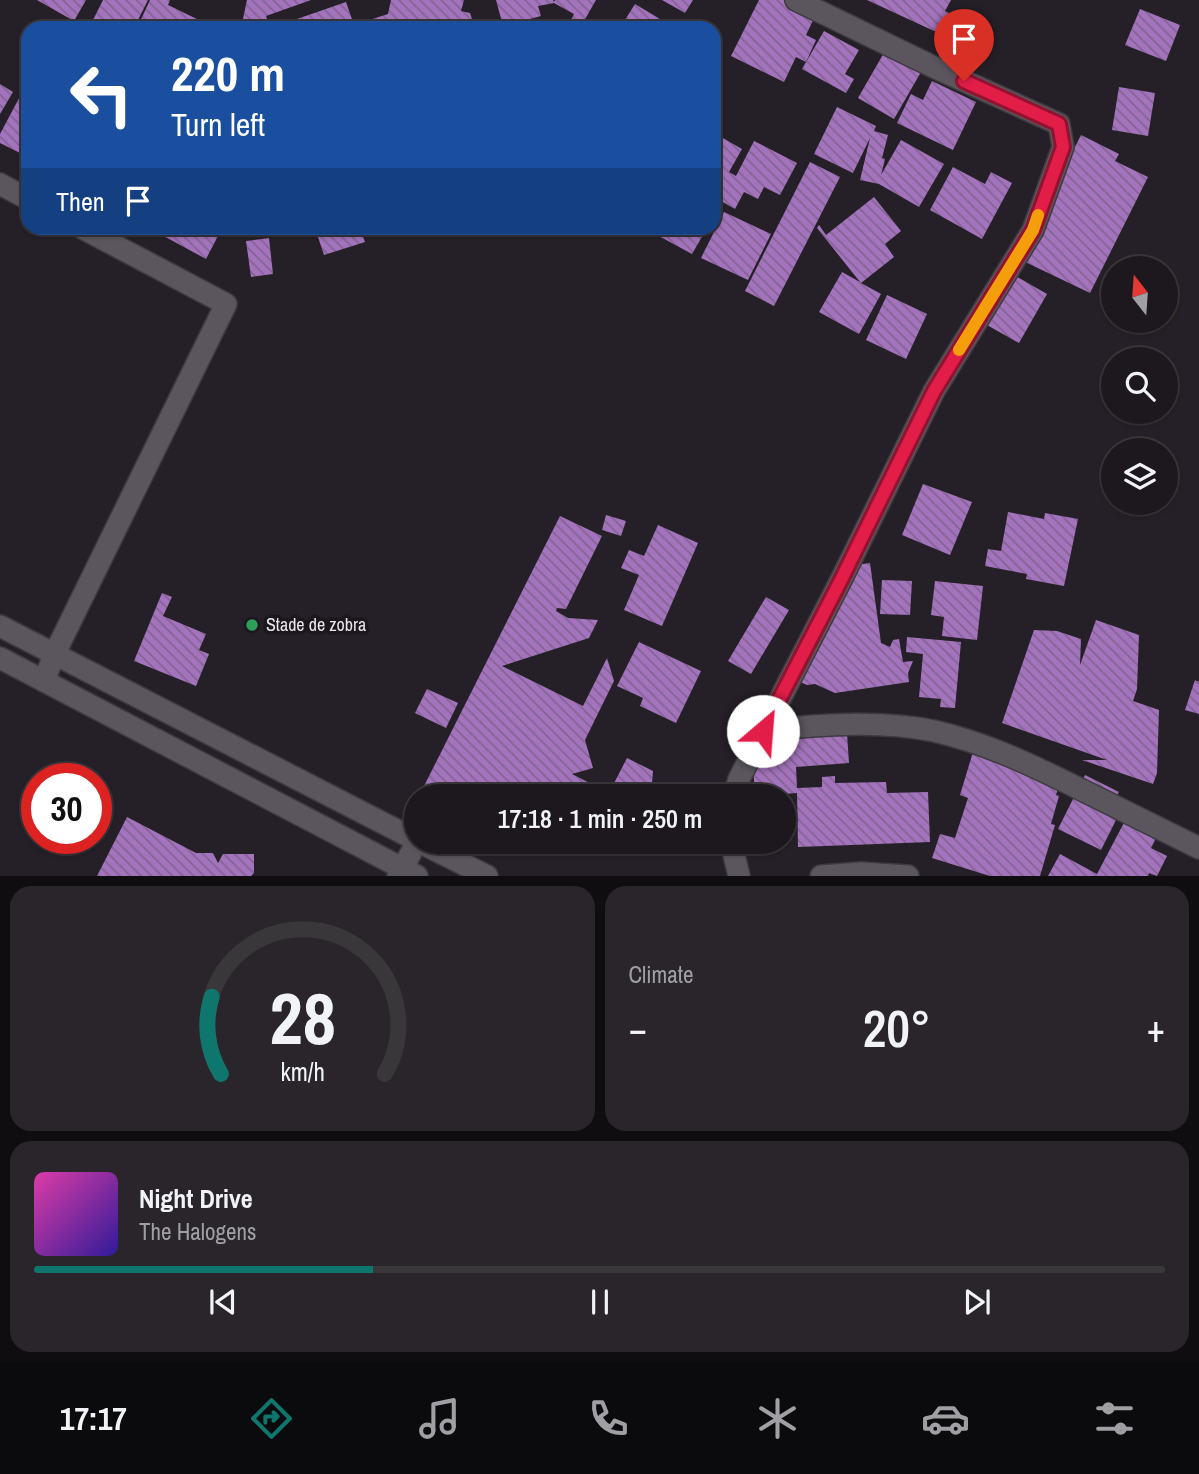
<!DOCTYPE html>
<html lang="en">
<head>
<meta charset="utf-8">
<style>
	body { margin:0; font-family:"Archivo Narrow",sans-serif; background:#29252a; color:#f1f3f6; height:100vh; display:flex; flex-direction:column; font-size:26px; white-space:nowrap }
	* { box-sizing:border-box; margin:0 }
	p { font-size:23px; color:#a0a0a4 }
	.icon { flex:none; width:38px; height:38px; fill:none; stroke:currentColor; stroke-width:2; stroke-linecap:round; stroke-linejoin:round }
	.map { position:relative; height:876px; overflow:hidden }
	.drawer { display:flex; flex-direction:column; gap:10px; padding:10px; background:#0f0d10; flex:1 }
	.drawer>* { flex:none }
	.banner { position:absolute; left:21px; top:21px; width:700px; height:214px; border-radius:21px; box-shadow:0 2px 5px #0004,0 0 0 2px #3a373b; background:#1a4fa0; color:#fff; overflow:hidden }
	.needle { width:46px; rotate:343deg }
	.fabs { position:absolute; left:1101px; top:256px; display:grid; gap:14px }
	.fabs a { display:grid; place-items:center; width:77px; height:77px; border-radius:50%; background:#1c181d; box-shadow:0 2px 5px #0004,0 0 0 2px #3a373b; font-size:35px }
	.speed { position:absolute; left:21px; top:763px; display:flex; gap:14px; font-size:35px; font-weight:700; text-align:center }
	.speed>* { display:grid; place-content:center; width:91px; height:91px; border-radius:50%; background:#1c181d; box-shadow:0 2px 5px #0004,0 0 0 2px #3a373b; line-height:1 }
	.speed .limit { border:10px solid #d22; background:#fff; color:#111 }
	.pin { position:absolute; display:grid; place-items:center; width:60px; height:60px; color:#fff; margin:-72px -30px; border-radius:50% 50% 50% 0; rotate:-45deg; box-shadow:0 0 7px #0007 }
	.pin .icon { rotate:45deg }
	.me { position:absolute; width:77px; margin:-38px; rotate:27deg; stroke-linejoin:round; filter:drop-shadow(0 0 5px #0008) }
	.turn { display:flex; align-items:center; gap:24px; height:147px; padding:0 35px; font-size:32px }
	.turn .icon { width:91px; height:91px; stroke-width:2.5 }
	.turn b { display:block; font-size:49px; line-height:60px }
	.then { display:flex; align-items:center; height:66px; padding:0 35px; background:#0003; gap:14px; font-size:26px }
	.big { font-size:52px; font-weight:600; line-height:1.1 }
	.drawer .widget { flex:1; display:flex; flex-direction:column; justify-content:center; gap:10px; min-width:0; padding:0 24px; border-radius:21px; background:#29252a }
	.drawer .dial { align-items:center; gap:0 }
	.dial svg { height:182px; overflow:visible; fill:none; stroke:#3a373b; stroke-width:7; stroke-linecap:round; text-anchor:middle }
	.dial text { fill:#f1f3f6; stroke:none }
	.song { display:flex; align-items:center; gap:21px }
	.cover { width:84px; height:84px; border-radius:10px; background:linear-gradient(135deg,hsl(320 70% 55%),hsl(250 70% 35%)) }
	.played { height:7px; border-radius:4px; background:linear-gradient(90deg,#0f766e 30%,#3a373b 30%) }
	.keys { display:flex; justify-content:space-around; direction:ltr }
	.heat { display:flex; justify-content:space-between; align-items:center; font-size:38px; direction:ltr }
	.drawer .tiles { flex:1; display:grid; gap:10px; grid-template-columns:1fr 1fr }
	.widget:last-child { grid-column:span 2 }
	.trip { position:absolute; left:404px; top:784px; width:392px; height:70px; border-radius:35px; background:#1c181d; box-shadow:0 2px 5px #0004,0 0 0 2px #3a373b; font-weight:600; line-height:70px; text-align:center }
	.dock { display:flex; height:112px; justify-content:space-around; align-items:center; background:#0b0a0c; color:#a0a0a4 }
	.dock .icon { width:49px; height:49px }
	.dock .on { color:#0f766e }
	.dock b { font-size:32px; color:#f1f3f6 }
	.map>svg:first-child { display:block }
</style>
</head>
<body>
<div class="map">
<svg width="1199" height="876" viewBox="0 0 1199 876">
	<defs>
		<pattern id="building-back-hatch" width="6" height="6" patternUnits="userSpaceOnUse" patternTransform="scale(1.75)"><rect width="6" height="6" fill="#a473bd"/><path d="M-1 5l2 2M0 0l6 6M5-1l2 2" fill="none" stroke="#836393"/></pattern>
	</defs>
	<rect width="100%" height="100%" fill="#252027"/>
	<!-- building -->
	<g fill="url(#building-back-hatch)">
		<polygon points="37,0 86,0 74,21"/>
		<polygon points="103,0 148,0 134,28 100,28 91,24"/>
		<polygon points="150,0 170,0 168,5 201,21 198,28 137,28"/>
		<polygon points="247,0 311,0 266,16 270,28 241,28"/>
		<polygon points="391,0 464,0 461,11 470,13 475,28 271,28 346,2 354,25 388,14"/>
		<polygon points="496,0 553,0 554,2 555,0 596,0 580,28 568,26 574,14 554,3 538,6 541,16 503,26"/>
		<polygon points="662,0 693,0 685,13"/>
		<polygon points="759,0 797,0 818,10 806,35 816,40 806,62 796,57 784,82 731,56"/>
		<polygon points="867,0 951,0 945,11 983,28 973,49"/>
		<polygon points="635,4 675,28 620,28"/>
		<polygon points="1140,9 1180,25 1166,61 1125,45"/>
		<polygon points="824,31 859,50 845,74 854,79 846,93 802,69"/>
		<polygon points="885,51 921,72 894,119 858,98"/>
		<polygon points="932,81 976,102 953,150 897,123 911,94 923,100"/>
		<polygon points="0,84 13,92 0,114"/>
		<polygon points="25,87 28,89 28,157 0,143 0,134"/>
		<polygon points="1119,87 1155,93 1148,136 1112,130"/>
		<polygon points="837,107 876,126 874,131 888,135 882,158 885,159 881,175 901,140 944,164 919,207 879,184 860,180 870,138 853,173 814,154"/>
		<polygon points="714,133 742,149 729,172 736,176 754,141 797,163 780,195 764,187 758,199 744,192 735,209 721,201 714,214"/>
		<polygon points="1081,135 1119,154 1115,161 1148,177 1090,293 1019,259"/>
		<polygon points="810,162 840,177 774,306 745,291"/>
		<polygon points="953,167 985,184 991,172 1012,183 982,239 930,210"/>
		<polygon points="874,197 901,231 885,244 894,257 861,283 881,294 859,334 819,312 842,272 860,282 817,228 819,225 826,235"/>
		<polygon points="724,212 771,234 748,280 701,258"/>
		<polygon points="149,228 232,228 230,231 219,234 206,259"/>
		<polygon points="315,228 360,228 365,242 324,255"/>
		<polygon points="644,228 707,228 692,254"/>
		<polygon points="269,238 273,274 251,277 246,241"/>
		<polygon points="1007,271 1047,294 1019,343 978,320"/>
		<polygon points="887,295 927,314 906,359 866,340"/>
		<polygon points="923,484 972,502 950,555 902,535"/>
		<polygon points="1008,512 1044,519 1045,513 1078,519 1064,586 1026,579 1027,574 985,566 988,549 1001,551"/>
		<polygon points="606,515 626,521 621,536 602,530"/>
		<polygon points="560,516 602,536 566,609 557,608 556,611 568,618 598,620 589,638 502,666 583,706 607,658 614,681 585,740 593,768 572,774 609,793 627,758 653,771 651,796 419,796"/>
		<polygon points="658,525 698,543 662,626 624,610 639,575 621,568 629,550 644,556"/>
		<polygon points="870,563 881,643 890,647 893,640 899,639 903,662 913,661 908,673 909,682 835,693 815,684 807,685 793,679 842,567"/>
		<polygon points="882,580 912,581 910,615 880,614"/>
		<polygon points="935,581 983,586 977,640 942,636 944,617 931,615"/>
		<polygon points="162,593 172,597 163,616 206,634 199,650 209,654 196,686 134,661"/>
		<polygon points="766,597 789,610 751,674 728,661"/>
		<polygon points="1096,620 1139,635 1137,689 1133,701 1159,710 1157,773 1153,784 1082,760 1107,760 1002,723 1034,630 1057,631 1081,639 1080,665"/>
		<polygon points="907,637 961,642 955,708 940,707 941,699 919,697 923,654 906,652"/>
		<polygon points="639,642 701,671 676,723 640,706 643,698 617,686"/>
		<polygon points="1195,680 1199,682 1199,714 1185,710"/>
		<polygon points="427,689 458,703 446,728 415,713"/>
		<polygon points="846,719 849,763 796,767 797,788 822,787 822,777 835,776 835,783 886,782 887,793 928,792 930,842 798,847 797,793 755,796 751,732 796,729"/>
		<polygon points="976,742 1064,770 1056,795 1059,796 1051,824 1055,825 1040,876 990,876 932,858 940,834 955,838 968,798 960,795"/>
		<polygon points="1085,775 1119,792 1113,804 1122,808 1101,850 1058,829"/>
		<polygon points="127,817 196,853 213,853 218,863 223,854 254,854 254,873 251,876 97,876"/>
		<polygon points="1127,817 1158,834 1151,848 1167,856 1157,876 1149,873 1148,876 1048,876 1060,854 1097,874"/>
		<polygon points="602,842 639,842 632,856"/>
	</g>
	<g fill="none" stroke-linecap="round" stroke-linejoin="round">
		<!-- street casing -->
		<g stroke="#3e3a40" stroke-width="24">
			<g id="street">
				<polyline points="0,184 28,199"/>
				<polyline points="44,681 54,655 226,304 82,228"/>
				<path d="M 763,731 C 818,724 879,720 934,731 C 987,743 1036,767 1084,791 C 1122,810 1161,829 1199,848"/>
				<polyline points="734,796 739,779 841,580 934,391 1033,230 1063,147 1059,124 940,70 796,0"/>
				<polyline points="731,842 739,876"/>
				<polyline points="398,876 417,842"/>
			</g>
		</g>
		<!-- secondary casing -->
		<g stroke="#3e3a40" stroke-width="24">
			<g id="secondary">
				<polyline points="0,626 416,840"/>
				<polyline points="0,658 417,876"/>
				<polyline points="419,842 487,876"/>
				<polyline points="821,876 861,873 908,876"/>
			</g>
		</g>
		<!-- street -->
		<use href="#street" stroke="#5b565d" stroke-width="21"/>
		<!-- secondary -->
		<use href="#secondary" stroke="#5b565d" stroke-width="21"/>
	</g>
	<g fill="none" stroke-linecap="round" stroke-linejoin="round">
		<!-- route casing -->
		<g stroke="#92132f" stroke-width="18">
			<polyline id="route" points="763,731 841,580 934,391 1033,230 1063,147 1059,124 964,81"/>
		</g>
		<!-- route -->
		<use href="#route" stroke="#e11d48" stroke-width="12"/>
		<!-- slow -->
		<polyline stroke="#f59e0b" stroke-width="12" points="959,350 1033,230 1038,215"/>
	</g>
	<!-- markers -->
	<circle fill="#2e9e5b" stroke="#1b171d" stroke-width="2.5" cx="252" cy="625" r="7"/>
	<g text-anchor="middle" stroke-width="7" stroke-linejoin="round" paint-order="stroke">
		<!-- poi labels -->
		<g font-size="18" fill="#e9e6ea" stroke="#1b171d" text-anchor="start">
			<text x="266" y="631">Stade de zobra</text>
		</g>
	</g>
</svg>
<div class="fabs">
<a><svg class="needle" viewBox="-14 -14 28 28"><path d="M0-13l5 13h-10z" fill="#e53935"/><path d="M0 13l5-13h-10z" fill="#a0a0a4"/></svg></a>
<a><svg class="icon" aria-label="search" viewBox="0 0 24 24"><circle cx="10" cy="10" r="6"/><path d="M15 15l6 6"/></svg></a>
<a><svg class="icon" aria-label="layers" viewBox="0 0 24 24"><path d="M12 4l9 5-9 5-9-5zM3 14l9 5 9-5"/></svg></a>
</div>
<div class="speed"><div class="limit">30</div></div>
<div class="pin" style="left:964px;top:81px;background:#d93025"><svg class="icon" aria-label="arrive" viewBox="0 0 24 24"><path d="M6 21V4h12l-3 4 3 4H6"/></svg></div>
<svg class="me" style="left:763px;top:731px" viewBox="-20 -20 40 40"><circle r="19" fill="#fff"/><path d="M0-13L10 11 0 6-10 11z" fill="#e11d48"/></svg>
<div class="trip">17:18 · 1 min · 250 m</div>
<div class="banner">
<div class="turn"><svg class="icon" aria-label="left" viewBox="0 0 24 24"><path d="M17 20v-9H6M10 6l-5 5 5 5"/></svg><div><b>220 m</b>Turn left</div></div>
<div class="then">Then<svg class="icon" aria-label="arrive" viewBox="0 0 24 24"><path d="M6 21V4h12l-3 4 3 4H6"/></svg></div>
</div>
</div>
<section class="drawer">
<div class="tiles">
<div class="widget dial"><svg viewBox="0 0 100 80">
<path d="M14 69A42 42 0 1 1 86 69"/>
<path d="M14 69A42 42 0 0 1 10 35" stroke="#0f766e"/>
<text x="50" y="56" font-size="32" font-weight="700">28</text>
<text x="50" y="72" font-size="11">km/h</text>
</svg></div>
<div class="widget"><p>Climate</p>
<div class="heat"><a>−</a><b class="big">20°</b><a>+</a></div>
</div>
<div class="widget">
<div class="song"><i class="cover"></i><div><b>Night Drive</b><p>The Halogens</p></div></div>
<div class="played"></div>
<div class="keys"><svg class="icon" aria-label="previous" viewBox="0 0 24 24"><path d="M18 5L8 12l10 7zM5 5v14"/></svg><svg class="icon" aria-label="pause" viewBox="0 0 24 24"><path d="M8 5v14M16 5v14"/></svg><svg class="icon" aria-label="next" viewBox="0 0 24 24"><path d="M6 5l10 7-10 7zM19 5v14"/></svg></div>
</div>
</div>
</section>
<nav class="dock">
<b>17:17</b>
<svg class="icon on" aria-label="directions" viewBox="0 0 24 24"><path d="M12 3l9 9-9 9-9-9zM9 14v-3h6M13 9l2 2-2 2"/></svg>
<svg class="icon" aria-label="music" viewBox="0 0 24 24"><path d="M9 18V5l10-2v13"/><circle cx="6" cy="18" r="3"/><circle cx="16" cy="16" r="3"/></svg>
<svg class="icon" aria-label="phone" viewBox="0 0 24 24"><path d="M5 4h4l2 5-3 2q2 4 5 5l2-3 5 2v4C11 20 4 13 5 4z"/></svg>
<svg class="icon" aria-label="climate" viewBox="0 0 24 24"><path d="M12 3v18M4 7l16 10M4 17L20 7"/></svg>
<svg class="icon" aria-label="car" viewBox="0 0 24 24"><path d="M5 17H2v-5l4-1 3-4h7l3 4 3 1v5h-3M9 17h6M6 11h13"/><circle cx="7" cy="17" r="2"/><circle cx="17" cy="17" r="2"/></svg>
<svg class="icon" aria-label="filters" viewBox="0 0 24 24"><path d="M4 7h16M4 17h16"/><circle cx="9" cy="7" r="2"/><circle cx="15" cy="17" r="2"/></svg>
</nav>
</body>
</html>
